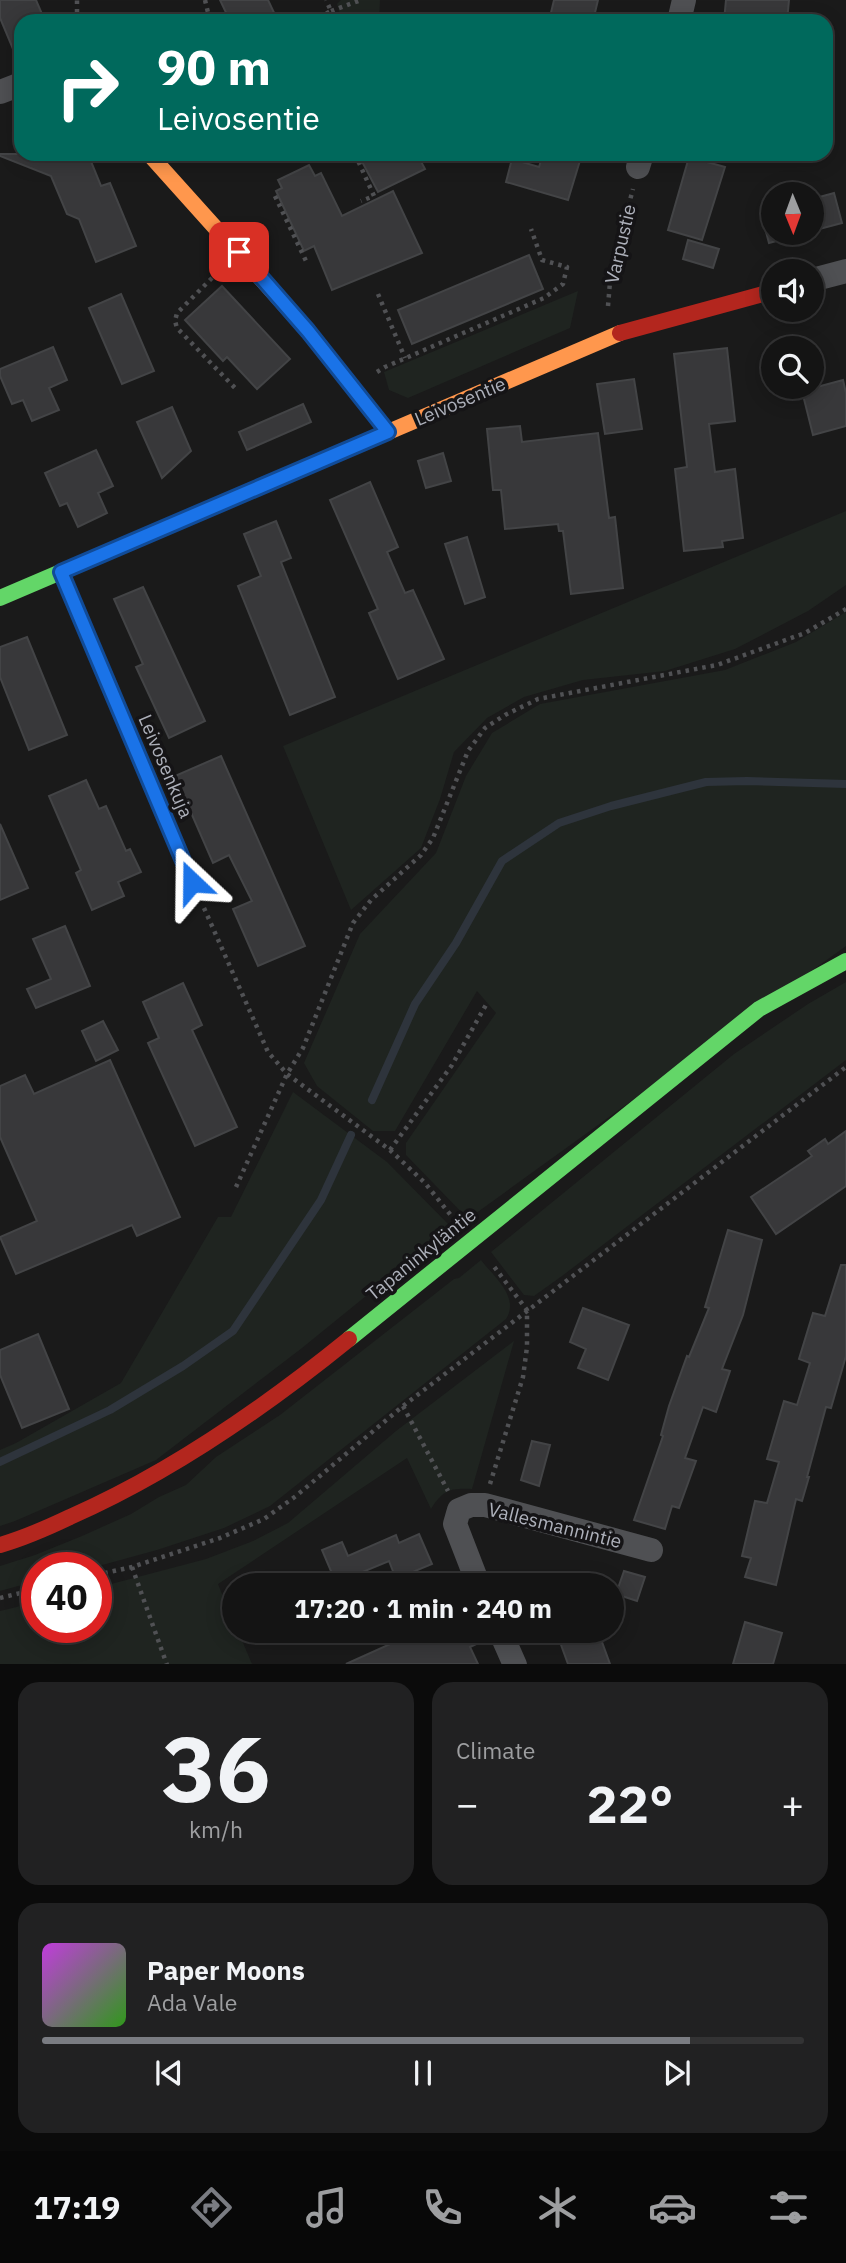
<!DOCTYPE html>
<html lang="en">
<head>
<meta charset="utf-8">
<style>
	body { margin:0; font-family:"IBM Plex Sans",sans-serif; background:#212122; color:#f1f3f6; height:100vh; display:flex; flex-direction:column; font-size:26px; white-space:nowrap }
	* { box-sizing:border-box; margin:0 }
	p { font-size:23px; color:#9d9ea0 }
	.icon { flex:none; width:38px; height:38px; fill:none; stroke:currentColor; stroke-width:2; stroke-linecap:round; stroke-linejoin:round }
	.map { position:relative; height:1664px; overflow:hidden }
	.side { display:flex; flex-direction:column; gap:18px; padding:18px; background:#0b0b0b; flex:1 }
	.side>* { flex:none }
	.guide { position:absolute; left:14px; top:14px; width:819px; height:147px; border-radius:21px; box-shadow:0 4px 18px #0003,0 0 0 2px #333334; background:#00695c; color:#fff; overflow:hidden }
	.needle { width:46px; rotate:179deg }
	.tools { position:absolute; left:761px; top:182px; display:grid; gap:14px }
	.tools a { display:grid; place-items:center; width:63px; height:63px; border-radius:50%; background:#141414; box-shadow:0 4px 18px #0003,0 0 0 2px #333334; font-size:35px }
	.speed { position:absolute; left:21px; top:1552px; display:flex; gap:14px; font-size:35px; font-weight:700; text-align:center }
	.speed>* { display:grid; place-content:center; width:91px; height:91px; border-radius:50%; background:#141414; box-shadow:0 4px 18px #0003,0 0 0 2px #333334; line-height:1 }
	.speed .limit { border:10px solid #d22; background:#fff; color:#111 }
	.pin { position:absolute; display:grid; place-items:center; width:60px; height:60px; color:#fff; margin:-30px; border-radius:14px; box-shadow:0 4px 10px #0006 }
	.me { position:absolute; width:77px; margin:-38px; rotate:337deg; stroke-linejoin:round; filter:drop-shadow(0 0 5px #0008) }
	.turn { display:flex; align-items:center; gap:24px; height:147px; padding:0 28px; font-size:32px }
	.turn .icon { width:91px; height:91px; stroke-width:2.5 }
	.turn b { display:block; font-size:49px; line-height:60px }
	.big { font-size:52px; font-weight:800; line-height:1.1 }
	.side .card { flex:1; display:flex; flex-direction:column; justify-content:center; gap:10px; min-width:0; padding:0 24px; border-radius:21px; background:#212122 }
	.side .dial { align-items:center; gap:0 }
	.dial b { font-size:91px; line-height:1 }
	.song { display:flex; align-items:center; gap:21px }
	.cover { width:84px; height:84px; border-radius:10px; background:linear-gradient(135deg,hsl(290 70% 55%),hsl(110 70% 35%)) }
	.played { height:7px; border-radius:4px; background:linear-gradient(90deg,#7a7c82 85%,#333334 85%) }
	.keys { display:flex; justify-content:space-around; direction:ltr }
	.heat { display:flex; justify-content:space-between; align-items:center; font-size:38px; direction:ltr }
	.side .tiles { flex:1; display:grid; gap:18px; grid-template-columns:1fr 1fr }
	.card:last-child { grid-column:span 2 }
	.trip { position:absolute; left:222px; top:1573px; width:402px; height:70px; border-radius:35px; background:#141414; box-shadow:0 4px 18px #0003,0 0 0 2px #333334; font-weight:800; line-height:70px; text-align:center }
	.dock { display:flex; height:112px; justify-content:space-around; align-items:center; background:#080808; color:#9d9ea0 }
	.dock .icon { width:49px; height:49px }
	.dock .selected { color:#7a7c82 }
	.dock b { font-size:32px; color:#f1f3f6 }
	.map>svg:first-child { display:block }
</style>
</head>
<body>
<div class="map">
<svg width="846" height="1665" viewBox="0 0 846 1665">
	<rect width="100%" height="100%" fill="#1a1a1a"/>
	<!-- green -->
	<g fill="#1f2420">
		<polygon points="341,0 380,0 379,21 342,21 337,4"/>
		<polygon points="578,291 570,328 408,398 389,390 384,372"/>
		<polygon points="846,511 846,585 808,611 735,649 665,671 583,680 524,697 487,718 454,752 440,799 421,848 351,910 283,746"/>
		<polygon points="846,612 846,946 468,1219 406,1155 406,1143 496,1013 477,991 395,1131 373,1131 317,1086 304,1063 360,934 436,853 466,776 492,733 540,704 725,670 796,642"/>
		<polygon points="846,982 846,1060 562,1276 534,1296 524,1295 491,1252 734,1054 808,1004"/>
		<polygon points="293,1092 387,1162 451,1227 302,1348 156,1460 15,1521 0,1526 0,1450 16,1443 121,1383 218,1217 231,1217"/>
		<path d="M 481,1260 C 494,1277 520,1297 506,1319 L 270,1506 L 224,1528 L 157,1550 L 95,1567 L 37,1568 L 37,1581 L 0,1591 L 0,1566 L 35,1555 L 82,1536 L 131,1514 L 159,1497 L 186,1485 L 216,1457 L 280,1415 L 454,1279 L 459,1278 Z"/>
		<path d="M 514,1341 L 472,1489 C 450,1488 443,1490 431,1509 L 407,1458 L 218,1584 L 234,1624 L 234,1631 L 238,1631 L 252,1664 L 0,1664 L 0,1611 L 37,1602 L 37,1628 L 96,1628 L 96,1588 L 206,1559 L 253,1541 L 288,1523 L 396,1431 Z"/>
	</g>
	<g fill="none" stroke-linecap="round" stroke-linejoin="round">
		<!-- stream -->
		<g stroke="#2e343c" stroke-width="8">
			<polyline points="372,1100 415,1004 456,943 502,861 559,823 611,806 706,782 747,781 846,784"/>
			<polyline points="0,1462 110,1410 183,1366 233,1331 321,1200 351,1135"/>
		</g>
	</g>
	<!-- building -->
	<g fill="#38383a" stroke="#434446" stroke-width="2">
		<polygon points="0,0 36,0 45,21 21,21 21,68 0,18"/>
		<polygon points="220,0 268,0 278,21 230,21"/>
		<polygon points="554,0 598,0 593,21 549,21"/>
		<polygon points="726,0 789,0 787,21 724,21"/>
		<polygon points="0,154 88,154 101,186 110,183 136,246 96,262 79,219 67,214 51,176 0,156"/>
		<polygon points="358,154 417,154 425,169 378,192"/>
		<polygon points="543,154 582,154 568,200 506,182 512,159 539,167"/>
		<polygon points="689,157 725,167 702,240 668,230"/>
		<polygon points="309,165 315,176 321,173 342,216 393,191 422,253 332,290 314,246 304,251 276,191 282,188 278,180"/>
		<polygon points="834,193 842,223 812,231 812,199"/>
		<polygon points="774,210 774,233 806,233 769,243 761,213"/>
		<polygon points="688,240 719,249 713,268 683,259"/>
		<polygon points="529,255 543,289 412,344 398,310"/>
		<polygon points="222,286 290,359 257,389 227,357 223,361 185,320"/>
		<polygon points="121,294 154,371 122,384 89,308"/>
		<polygon points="53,347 67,380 49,388 59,410 32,421 23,400 12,404 0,376 0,369"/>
		<polygon points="727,348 735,421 709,424 715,472 735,469 743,538 722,541 723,547 684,551 675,469 687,467 674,354"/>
		<polygon points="634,379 642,429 605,434 597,384"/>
		<polygon points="843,380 846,393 846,426 813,435 802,391"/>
		<polygon points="303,404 311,422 247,450 239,432"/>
		<polygon points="172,407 191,451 162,478 137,422"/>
		<polygon points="520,426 522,442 598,433 609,518 615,517 623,588 571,594 563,531 559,531 558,524 505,529 501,490 493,490 487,429"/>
		<polygon points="96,450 113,486 98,493 107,513 78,527 67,503 60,506 45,473"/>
		<polygon points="443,453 451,481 426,488 418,461"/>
		<polygon points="370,482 398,547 387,552 405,593 413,590 444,659 398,679 369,613 378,609 330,500"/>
		<polygon points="276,521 291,558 281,562 335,697 290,715 238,586 261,576 244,534"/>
		<polygon points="467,537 485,597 465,604 445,544"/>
		<polygon points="143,587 205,721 169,738 136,667 143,664 114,599"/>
		<polygon points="27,637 67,735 29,750 0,677 0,647"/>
		<polygon points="221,756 305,946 258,966 233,909 252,901 229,855 213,863 175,776"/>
		<polygon points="86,780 99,809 106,806 126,851 130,849 141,872 118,882 124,896 92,910 76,873 81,870 49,796"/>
		<polygon points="0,824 28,888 0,900"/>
		<polygon points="65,926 90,986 36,1008 27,989 51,979 33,939"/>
		<polygon points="183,983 202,1025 192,1030 237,1127 195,1146 148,1043 159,1038 143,1002"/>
		<polygon points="103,1021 118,1050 96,1061 82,1031"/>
		<polygon points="110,1060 180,1217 137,1236 132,1225 16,1274 0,1237 37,1221 0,1137 0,1086 25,1075 34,1094"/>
		<polygon points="846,1131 846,1186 776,1234 751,1197 812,1156 808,1151 825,1139 828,1144"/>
		<polygon points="728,1230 762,1240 743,1315 722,1369 730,1371 716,1412 703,1407 685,1458 696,1461 679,1508 672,1506 665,1529 634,1520 663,1436 661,1435 669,1406 687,1356 689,1357 709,1308 705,1307"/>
		<polygon points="841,1265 846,1265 846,1356 831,1408 826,1407 807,1477 809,1477 802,1501 796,1499 776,1585 745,1577 751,1558 742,1556 755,1501 767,1503 779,1462 767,1459 784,1401 797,1405 810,1363 799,1359 813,1313 825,1316"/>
		<polygon points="583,1308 629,1325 608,1380 578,1368 586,1349 570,1342"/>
		<polygon points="38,1334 69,1409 22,1428 0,1375 0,1350"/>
		<polygon points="532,1441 550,1445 539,1486 521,1480"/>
		<polygon points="419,1534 432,1564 396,1579 389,1561 336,1583 322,1550 342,1542 348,1556 396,1535 399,1543"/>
		<polygon points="624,1571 645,1577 637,1601 616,1594"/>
		<polygon points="745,1622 782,1633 773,1664 733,1664"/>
		<polygon points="419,1631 485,1631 487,1639 470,1647 478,1664 346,1664"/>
		<polygon points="556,1631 598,1631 610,1664 568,1664"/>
	</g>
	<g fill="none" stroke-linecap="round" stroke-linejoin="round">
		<!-- path -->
		<g stroke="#505154" stroke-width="4.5" stroke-dasharray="3.5 5" stroke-linecap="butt">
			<polyline points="205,0 210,21"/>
			<polyline points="331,11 361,0"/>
			<polyline points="149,20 149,21"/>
			<polyline points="77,21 77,0"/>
			<polyline points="311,21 331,11 326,0"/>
			<polyline points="355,154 374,196 361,201"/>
			<polyline points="275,196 306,261"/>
			<polyline points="218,272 177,313 175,321 177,328 235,388"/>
			<polyline points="378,294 405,358"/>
			<polyline points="608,306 611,270 633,189"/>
			<polyline points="377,372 385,367 544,298 563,284 567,267 542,260 531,229"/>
			<polyline points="204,908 268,1052 287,1074 390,1150 425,1183 453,1218"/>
			<polyline points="390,1150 452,1065 487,1003"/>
			<polyline points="236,1187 287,1074 303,1048 353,923 371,900 421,855 433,838 468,751 485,728 505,715 538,699 717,665 805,633 846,609"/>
			<polyline points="403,1406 448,1491"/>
			<polyline points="490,1484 523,1377 527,1347 527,1310 492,1264"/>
			<polyline points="132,1567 167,1665"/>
			<polyline points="96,1575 132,1567 220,1538 264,1519 296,1496 403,1406 846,1067"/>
			<polyline points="0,1598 37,1589"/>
		</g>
		<!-- street -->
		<g stroke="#4f5053" stroke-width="24">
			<polyline points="679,21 684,0"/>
			<polyline points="0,92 21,84"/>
			<polyline points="638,167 642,154"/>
			<polyline points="812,280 846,271"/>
			<polyline points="479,1586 455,1524 459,1510 471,1505 485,1505 651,1550"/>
			<polyline points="500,1631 515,1665"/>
		</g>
		<!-- fast -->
		<g stroke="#63d668" stroke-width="16">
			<polyline points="0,598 297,471"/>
			<polyline points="349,1339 759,1009 846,961"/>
		</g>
		<!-- slow -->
		<g stroke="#ff974d" stroke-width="16">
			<polyline points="149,154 308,331 388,432"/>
			<polyline points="297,471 620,333"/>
			<polyline points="61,572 192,882"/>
		</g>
		<!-- jam -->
		<g stroke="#b3261e" stroke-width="16">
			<polyline points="620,333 774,291"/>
			<path d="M 0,1545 C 24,1538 47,1528 70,1517 C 170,1473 264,1408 349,1339"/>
		</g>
	</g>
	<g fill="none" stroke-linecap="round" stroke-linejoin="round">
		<!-- route casing -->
		<g stroke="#114b97" stroke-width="18">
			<polyline id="route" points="192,882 61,572 388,432 308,331 239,252"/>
		</g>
		<!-- route -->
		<use href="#route" stroke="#1a73e8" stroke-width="12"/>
	</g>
	<g text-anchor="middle" stroke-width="7" stroke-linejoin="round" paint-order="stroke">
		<!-- street labels -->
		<g font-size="19" fill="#adb0ba" stroke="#151416">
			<text transform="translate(620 244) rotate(-77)" y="7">Varpustie</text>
			<text transform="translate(460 401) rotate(-23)" y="7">Leivosentie</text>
			<text transform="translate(166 766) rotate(67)" y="7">Leivosenkuja</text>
			<text transform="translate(421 1254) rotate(-39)" y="7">Tapaninkyläntie</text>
			<text transform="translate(555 1525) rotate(14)" y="7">Vallesmannintie</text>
		</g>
	</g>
</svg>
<div class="tools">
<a><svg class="needle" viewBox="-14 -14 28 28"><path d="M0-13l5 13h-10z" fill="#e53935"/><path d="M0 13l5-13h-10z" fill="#9d9ea0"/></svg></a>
<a><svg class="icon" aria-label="sound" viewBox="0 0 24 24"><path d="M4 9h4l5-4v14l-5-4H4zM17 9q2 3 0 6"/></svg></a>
<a><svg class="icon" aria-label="search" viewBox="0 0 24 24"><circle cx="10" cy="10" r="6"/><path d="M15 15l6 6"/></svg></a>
</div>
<div class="speed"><div class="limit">40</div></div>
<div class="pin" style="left:239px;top:252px;background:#d93025"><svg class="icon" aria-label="arrive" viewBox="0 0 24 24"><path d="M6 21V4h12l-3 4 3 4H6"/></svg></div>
<svg class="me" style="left:192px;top:882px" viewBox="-20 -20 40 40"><path d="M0-17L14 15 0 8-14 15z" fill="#1a73e8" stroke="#fff" stroke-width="4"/></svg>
<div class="trip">17:20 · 1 min · 240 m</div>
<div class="guide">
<div class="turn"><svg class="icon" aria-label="right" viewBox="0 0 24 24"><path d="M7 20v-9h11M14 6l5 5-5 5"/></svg><div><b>90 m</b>Leivosentie</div></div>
</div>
</div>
<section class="side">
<div class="tiles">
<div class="card dial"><b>36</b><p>km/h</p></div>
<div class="card"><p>Climate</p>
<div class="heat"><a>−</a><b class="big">22°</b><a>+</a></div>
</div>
<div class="card">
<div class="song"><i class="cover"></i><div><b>Paper Moons</b><p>Ada Vale</p></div></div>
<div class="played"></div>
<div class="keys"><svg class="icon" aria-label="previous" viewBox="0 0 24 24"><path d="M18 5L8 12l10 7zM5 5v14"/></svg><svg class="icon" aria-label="pause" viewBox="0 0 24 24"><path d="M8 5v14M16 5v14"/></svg><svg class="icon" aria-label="next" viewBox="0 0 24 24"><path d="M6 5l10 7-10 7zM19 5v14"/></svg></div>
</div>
</div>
</section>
<nav class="dock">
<b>17:19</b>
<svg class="icon selected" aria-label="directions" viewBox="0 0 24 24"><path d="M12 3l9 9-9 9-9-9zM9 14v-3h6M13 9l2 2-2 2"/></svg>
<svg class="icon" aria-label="music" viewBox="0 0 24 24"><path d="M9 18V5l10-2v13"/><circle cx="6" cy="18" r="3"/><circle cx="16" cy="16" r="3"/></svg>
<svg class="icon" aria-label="phone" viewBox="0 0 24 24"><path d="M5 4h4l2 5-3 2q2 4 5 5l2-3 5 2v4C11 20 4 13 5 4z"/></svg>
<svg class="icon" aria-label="climate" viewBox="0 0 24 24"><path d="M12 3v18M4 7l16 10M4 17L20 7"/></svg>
<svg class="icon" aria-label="car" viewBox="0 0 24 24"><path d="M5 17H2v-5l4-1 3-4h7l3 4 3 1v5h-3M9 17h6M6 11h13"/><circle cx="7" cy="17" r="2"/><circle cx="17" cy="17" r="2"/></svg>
<svg class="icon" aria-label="filters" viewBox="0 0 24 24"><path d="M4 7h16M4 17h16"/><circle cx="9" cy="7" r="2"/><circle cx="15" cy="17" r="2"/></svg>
</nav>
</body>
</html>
